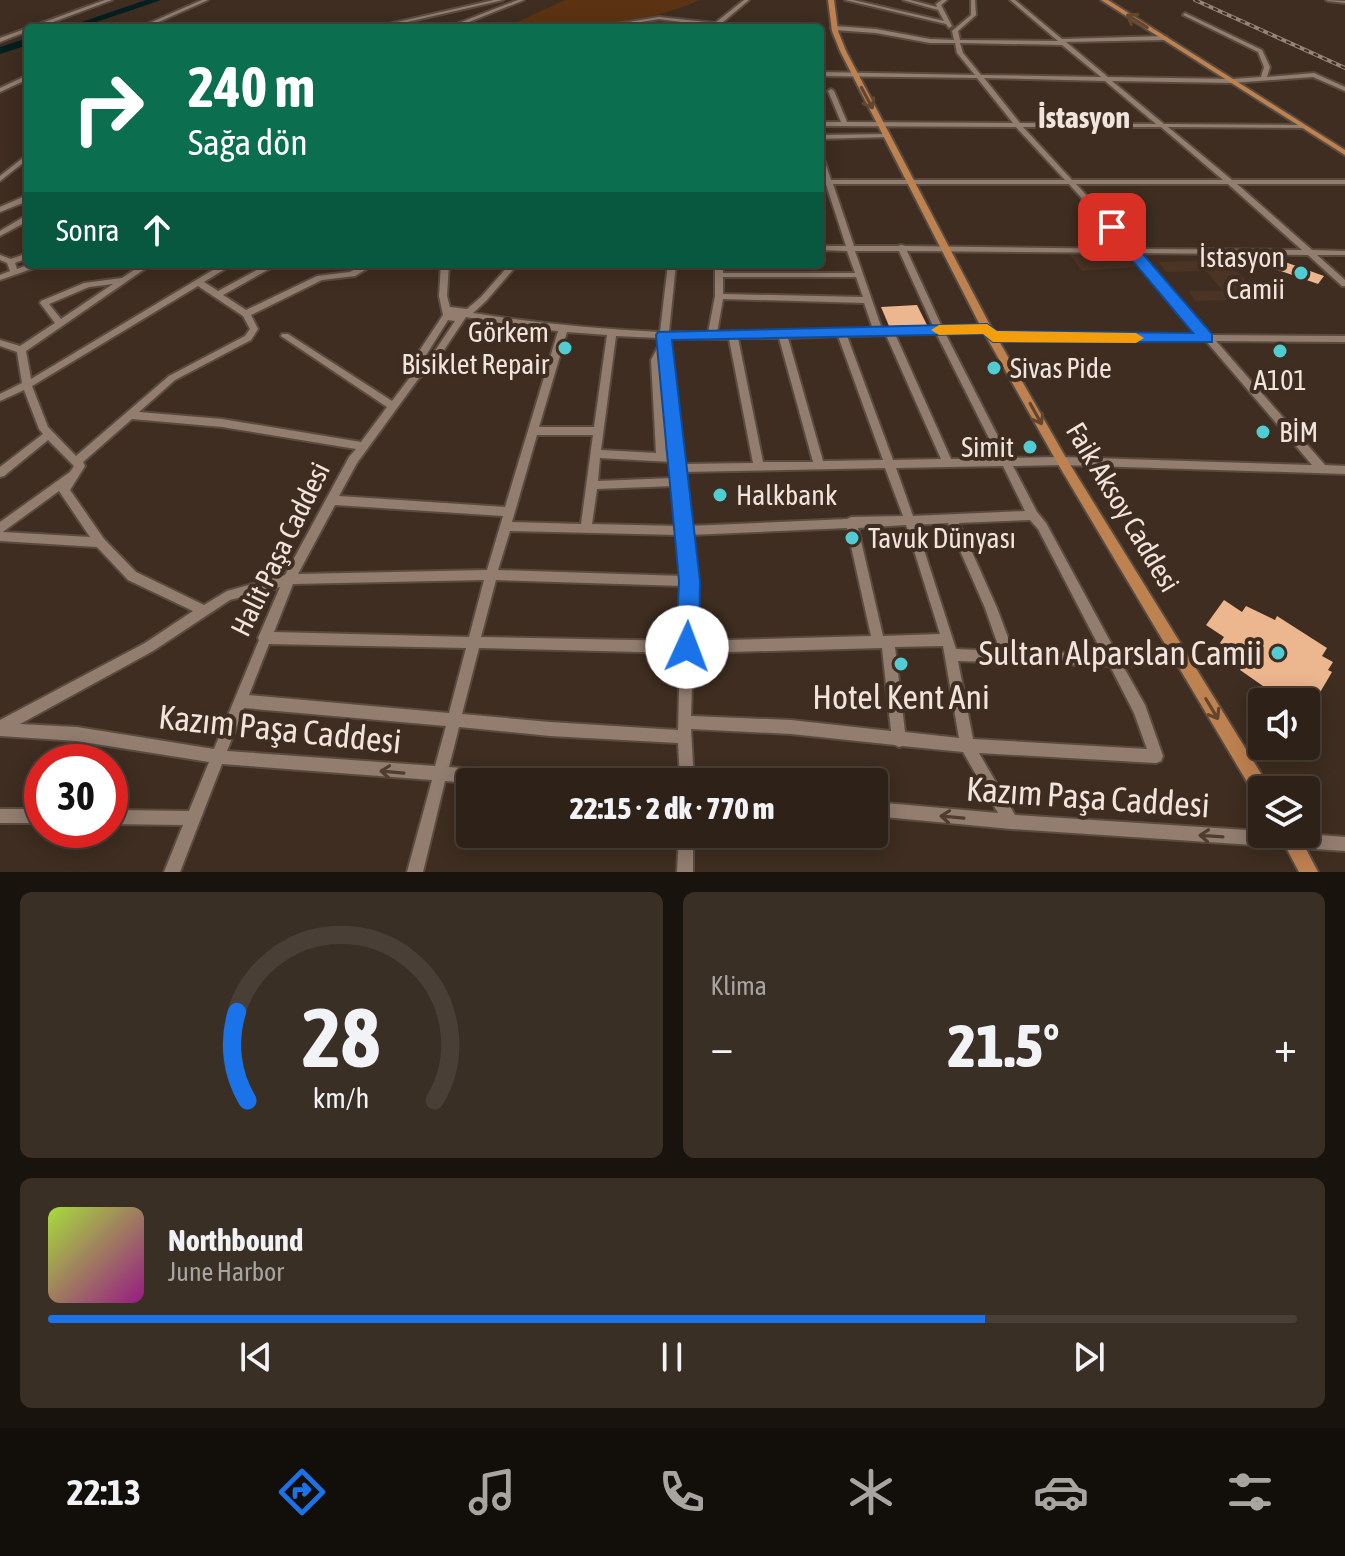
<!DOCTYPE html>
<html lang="tr">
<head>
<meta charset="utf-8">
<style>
	body { margin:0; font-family:"Asap Condensed",sans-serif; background:#3a2f25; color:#f1f3f6; height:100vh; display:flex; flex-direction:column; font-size:30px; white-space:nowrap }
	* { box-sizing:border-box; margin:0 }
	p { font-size:26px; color:#a7a4a2 }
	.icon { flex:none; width:44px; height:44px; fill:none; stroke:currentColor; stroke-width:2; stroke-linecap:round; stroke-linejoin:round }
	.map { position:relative; height:872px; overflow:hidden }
	.details { display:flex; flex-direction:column; gap:20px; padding:20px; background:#19130d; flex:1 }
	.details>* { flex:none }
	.guide { position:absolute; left:24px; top:24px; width:800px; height:244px; border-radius:8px; box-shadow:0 4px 20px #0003,0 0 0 2px #493f37; background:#0b6e4f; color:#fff; overflow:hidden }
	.controls { position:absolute; left:1248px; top:688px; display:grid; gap:16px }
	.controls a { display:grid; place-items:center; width:72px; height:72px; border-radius:8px; background:#2e2218; box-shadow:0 4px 20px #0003,0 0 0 2px #493f37; font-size:40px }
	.speed { position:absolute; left:24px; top:744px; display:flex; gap:16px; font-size:40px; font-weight:700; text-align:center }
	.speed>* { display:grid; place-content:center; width:104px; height:104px; border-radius:50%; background:#2e2218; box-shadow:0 4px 20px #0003,0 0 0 2px #493f37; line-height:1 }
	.speed .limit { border:12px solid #d22; background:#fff; color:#111 }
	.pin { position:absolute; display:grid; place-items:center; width:68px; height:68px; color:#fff; margin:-34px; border-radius:16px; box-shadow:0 4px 12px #0006 }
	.me { position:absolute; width:88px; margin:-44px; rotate:2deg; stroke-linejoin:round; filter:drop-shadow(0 0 6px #0008) }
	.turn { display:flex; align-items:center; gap:28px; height:168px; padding:0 32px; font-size:36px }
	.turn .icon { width:104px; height:104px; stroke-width:2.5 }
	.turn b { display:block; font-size:56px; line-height:68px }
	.then { display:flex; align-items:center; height:76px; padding:0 32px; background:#0003; gap:16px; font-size:30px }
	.big { font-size:60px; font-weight:800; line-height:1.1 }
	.details .tile { flex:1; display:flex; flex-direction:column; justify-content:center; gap:12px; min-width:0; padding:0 28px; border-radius:12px; background:#3a2f25 }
	.details .dial { align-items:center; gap:0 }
	.dial svg { height:208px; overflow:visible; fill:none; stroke:#493f37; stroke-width:7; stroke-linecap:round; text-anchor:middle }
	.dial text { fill:#f1f3f6; stroke:none }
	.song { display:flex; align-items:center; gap:24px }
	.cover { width:96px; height:96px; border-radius:12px; background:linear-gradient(135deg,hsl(80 70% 55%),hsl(310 70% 35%)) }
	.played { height:8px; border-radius:4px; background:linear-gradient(90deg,#1a73e8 75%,#493f37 75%) }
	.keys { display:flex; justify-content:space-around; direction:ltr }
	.heat { display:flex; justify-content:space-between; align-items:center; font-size:44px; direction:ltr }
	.details .tiles { flex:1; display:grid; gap:20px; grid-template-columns:1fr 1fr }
	.tile:last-child { grid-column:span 2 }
	.trip { position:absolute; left:456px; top:768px; width:432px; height:80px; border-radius:8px; background:#2e2218; box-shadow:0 4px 20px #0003,0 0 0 2px #493f37; font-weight:800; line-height:80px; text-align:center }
	.tabs { display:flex; height:128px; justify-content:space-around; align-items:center; background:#120e0a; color:#a7a4a2 }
	.tabs .icon { width:56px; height:56px }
	.tabs .active { color:#1a73e8 }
	.tabs b { font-size:36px; color:#f1f3f6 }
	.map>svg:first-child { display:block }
</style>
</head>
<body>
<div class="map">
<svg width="1345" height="872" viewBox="0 0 1345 872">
	<rect width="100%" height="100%" fill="#3e2d20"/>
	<!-- built -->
	<g fill="#4b3424">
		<polygon points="1069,254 1124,254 1136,267 1082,271"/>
		<polygon points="1226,260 1264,299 1195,301 1189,291 1223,291 1206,271 1166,272 1159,262"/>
	</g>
	<!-- green -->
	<path fill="#5b3312" d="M 565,0 L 700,0 C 642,25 584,28 521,28 L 513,24 Z"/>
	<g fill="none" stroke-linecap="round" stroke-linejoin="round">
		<!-- river -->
		<g fill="#041f20" fill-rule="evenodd">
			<polygon points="146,0 161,0 79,28 64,28"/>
			<polygon points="28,38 28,45 0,54 0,47"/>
		</g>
	</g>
	<!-- building -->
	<g fill="#ecb68f">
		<polygon points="1285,262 1324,276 1318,284 1278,270"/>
		<polygon points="917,305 927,325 889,326 881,307"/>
		<polygon points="1224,600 1242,612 1246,606 1275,620 1277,616 1327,648 1322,656 1333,662 1328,670 1332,672 1315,701 1310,698 1308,702 1300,702 1291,695 1286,702 1240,670 1243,665 1230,655 1232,651 1220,643 1224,637 1206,625"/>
	</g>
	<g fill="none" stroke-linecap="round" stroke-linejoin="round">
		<!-- minor casing -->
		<g stroke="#594b40" stroke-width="4">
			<g id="minor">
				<polygon points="105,0 112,0 37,28 28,28 28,31 0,42 0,38"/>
				<polygon points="202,0 208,0 145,28 138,28"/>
				<polygon points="494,0 503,0 381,28 371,28"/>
				<polygon points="518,0 524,0 454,28 446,28"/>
				<polygon points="744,0 749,0 716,28 712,28 712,26 659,19 605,28 592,28 659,17 715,23"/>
				<polygon points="845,0 853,0 944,21 938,10 903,0 910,0 937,7 936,4 942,0 947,0 941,5 952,26 949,28 946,24"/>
				<path d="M 971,0 L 975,0 L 976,15 L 958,31 L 960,40 L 1058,41 L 1010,0 L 1015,0 L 1062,39 L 1165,36 L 1168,38 L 1165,40 L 1066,42 L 1108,77 L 1232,79 L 1261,77 L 1264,67 L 1258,52 L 1183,15 L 1185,13 L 1262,50 L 1270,67 L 1267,77 L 1314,73 L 1345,87 L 1345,91 L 1313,77 L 1232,83 L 1112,81 L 1164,124 L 1305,125 L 1305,127 L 1303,128 L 1168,127 L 1232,180 L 1345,180 L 1345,184 L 1237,184 L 1312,250 L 1345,251 L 1345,255 L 1317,255 L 1345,280 L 1345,286 L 1342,286 L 1308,255 L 1140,253 L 1211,335 L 1345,336 L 1345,342 L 1216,341 L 1325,465 L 1345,466 L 1345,474 L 1062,465 L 1013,466 L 1037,512 L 1046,523 L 1117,654 L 1181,651 L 1185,653 L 1187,657 L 1185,661 L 1181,663 L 1123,666 L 1145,705 L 1163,756 L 1161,761 L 1156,763 L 979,753 L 1015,815 L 1262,831 L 1262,834 L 1306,834 L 1345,837 L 1345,851 L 1011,829 L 874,816 L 874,802 L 998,813 L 963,752 L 902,746 L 899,747 L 895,745 L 791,734 L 691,729 L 694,782 L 680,782 L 678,743 L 550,736 L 459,727 L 449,767 L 553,775 L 558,777 L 560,782 L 470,783 L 445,781 L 423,872 L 407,872 L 432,780 L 222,764 L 180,872 L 164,872 L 183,825 L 110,824 L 110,810 L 189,811 L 209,762 L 77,741 L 0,736 L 0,720 L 145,643 L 193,611 L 128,580 L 97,547 L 0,541 L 0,522 L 70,472 L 74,466 L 48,440 L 4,476 L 0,477 L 0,467 L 43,434 L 39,429 L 24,390 L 0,401 L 0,394 L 22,383 L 17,352 L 0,346 L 0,340 L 20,346 L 55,323 L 40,303 L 41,301 L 84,283 L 122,278 L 143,264 L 152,264 L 26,351 L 31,379 L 223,264 L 233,264 L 204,282 L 218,291 L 268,264 L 278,264 L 223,295 L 246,310 L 317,276 L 350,272 L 365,264 L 375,264 L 355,276 L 322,280 L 251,315 L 258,329 L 251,340 L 175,380 L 139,412 L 222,419 L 361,442 L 387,407 L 281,336 L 282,334 L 288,334 L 392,401 L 411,376 L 410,365 L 443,315 L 439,296 L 441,264 L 449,264 L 447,296 L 450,307 L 467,309 L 481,297 L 510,264 L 518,264 L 486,301 L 473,313 C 535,323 597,329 660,332 L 668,264 L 676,264 L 669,332 L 708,333 L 715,296 L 715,264 L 723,264 L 723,273 L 855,273 L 847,251 L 820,250 L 820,246 L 846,246 L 820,166 L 820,154 L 823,156 L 831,180 L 1065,180 L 1016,127 L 820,126 L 820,122 L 841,122 L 828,91 L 831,89 L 834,91 L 847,122 L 1013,123 L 977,78 L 820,76 L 820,72 L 975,75 L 957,53 L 955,43 L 930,43 L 876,33 L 834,30 L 831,28 L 834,26 L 876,29 L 930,39 L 954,40 L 952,31 L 971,15 ZM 960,43 L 1062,45 L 1101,77 L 981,75 L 963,53 ZM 984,78 L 1105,81 L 1156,124 L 1020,123 ZM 1023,127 L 1161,127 L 1223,180 L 1072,180 ZM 833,184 L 1069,184 L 1127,249 L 905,246 L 901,245 L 898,246 L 854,246 ZM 1076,184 L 1228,184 L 1302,250 L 1136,249 ZM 855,251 L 899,251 L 934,328 L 882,329 ZM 907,251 L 1132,253 L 1201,335 L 993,333 L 989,336 L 993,339 L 1206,341 L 1312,465 L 1062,457 L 1009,458 L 945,333 L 987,332 L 991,329 L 987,326 L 942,327 ZM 723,277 L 856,277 L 863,297 L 723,294 ZM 113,284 L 61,319 L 49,304 L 89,287 ZM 198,286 L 243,316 L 250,329 L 245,336 L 169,376 L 76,456 L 48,427 L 32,386 ZM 723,299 L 864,303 L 873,329 L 786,332 L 782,330 L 778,332 L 737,333 L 733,331 L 729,333 L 717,333 ZM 466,317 L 529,328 L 558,331 L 505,507 L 339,496 L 357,463 L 419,378 L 430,371 ZM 448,320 L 455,321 L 424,367 L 420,369 L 420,365 ZM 567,332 L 607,335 L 594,427 L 539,427 ZM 936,333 L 999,458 L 951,459 L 895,334 ZM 886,335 L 941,459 L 893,460 L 847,336 ZM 616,336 L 660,338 L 660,343 L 651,360 L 656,453 L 601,450 ZM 838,336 L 883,460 L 823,461 L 788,338 ZM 669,338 L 729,339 L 753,463 L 682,464 ZM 738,338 L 779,338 L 813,462 L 763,462 ZM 662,358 L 671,454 L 666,454 L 661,360 ZM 132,419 L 222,427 L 356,449 L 349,457 L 285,575 L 227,591 L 204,605 L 136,572 L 104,539 L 70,490 L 85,466 L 83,462 ZM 537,435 L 593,435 L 581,524 L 512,522 ZM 600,458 L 672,462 L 673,478 L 598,481 ZM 1003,466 L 1025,511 L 913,516 L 896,468 ZM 885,468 L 903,516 L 851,517 L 847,519 L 689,526 L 683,472 ZM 674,486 L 678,526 L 592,524 L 597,489 ZM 59,491 L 90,537 L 3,532 L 4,531 ZM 335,505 L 503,516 L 487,570 L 298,574 ZM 1030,520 L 1038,529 L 1103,654 L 1013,651 L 997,608 L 959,523 ZM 948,523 L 985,608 L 1000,651 L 956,649 L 916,525 ZM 906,525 L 940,634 L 883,636 L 858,528 ZM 847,528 L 871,636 L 693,641 L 695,581 L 690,535 ZM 510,531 L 679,535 L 683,576 L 498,570 ZM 484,580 L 469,637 L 274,632 L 293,584 ZM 496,580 L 683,586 L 681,641 L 481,637 ZM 280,587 L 258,638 L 259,640 L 214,749 L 77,727 L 20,724 L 153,651 L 230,600 ZM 269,644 L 466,648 L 449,713 L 249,695 ZM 943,646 L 959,738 L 905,732 L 895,647 ZM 479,648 L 680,653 L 678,730 L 550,722 L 462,714 ZM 882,648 L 891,731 L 791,720 L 691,716 L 693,653 ZM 958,661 L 1110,666 L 1134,713 L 1147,749 L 973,739 ZM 244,708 L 446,726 L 435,766 L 227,751 Z"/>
				<polygon points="1326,0 1345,1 1345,3 1328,1"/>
				<polygon points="28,75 28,79 0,92 0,88"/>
				<polygon points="887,134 889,135 889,137 820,139 820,135"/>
				<polygon points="28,154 28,159 0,181 0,176"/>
				<polygon points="25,196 28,196 28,201 0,212 0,207"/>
				<polygon points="25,216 28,216 28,221 0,236 0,231"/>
				<polygon points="28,253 28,258 15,263 17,269 30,264 41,264 40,266 0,280 0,275 10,271 7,263 0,260 0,255 11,259"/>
				<rect x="0" y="809" width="42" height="14"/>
				<polygon points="679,834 693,834 693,872 677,872"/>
			</g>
		</g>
		<!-- major casing -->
		<g stroke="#594b40" stroke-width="4">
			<g id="major">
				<polygon points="828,0 834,0 838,31 846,51 992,329 1066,458 1268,785 1270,790 1262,790 1262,800 1256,797 1058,464 982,329 840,51 832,31"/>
				<polygon points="1101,0 1108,0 1345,150 1345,155"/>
				<polygon points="1279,834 1298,834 1318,872 1299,872"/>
			</g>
		</g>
		<!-- minor -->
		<use href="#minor" fill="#927d6f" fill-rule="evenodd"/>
		<!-- major -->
		<use href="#major" fill="#be8150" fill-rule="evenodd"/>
		<!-- rail casing -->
		<g stroke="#93847a" stroke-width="4">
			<polyline id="rail" points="1195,0 1345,68"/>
		</g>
		<!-- rail -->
		<use href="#rail" stroke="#3e2d20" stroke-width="2" stroke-dasharray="5" stroke-linecap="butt"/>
	</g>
	<!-- one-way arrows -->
	<defs><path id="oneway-shaft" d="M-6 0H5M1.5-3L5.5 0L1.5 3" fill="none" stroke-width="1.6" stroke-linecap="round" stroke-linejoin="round" transform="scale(2)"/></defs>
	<g stroke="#64462e">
		<use href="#oneway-shaft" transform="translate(1137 21) rotate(-148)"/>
		<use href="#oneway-shaft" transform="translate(867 98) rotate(62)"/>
		<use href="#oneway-shaft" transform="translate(1036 414) rotate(61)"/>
		<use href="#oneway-shaft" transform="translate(1212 709) rotate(59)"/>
	</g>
	<g stroke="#4f3d30">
		<use href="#oneway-shaft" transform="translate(392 772) rotate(-175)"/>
		<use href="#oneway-shaft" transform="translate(952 817) rotate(-175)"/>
		<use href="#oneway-shaft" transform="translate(1211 836) rotate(-176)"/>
	</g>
	<!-- route -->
	<polygon fill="#1a73e8" stroke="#114b97" stroke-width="2" points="1107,224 1117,224 1212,334 1212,342 993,342 983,334 672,340 700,581 699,647 695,654 687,657 679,654 676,647 679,581 656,335 658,332 987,324 997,331 1193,333 1107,230"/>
	<!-- slow -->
	<polygon fill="#f59e0b" points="987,324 997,331 1136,333 1144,338 1136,343 993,342 983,334 939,335 931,330 939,325"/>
	<!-- markers -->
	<g fill="#51ccd2" stroke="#3e2d20" stroke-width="3">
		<circle cx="1301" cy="273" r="8"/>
		<circle cx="565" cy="348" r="8"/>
		<circle cx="1280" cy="351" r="8"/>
		<circle cx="994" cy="368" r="8"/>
		<circle cx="1263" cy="432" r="8"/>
		<circle cx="1030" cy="447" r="8"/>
		<circle cx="720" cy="495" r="8"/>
		<circle cx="852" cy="538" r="8"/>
		<circle cx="1278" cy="653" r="8"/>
		<circle cx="901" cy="664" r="8"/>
	</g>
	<g text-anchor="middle" stroke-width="8" stroke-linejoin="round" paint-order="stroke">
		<!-- poi labels -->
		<g font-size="28" fill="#f0e4dd" stroke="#3e2d20" text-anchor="start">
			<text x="1285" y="267" text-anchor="end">İstasyon<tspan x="1285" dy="32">Camii</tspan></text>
			<text x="549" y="342" text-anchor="end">Görkem<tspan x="549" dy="32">Bisiklet Repair</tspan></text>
			<text x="1010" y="378">Sivas Pide</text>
			<text x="1280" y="390" text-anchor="middle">A101</text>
			<text x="1279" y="442">BİM</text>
			<text x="1014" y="457" text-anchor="end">Simit</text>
			<text x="736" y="505">Halkbank</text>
			<text x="868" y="548">Tavuk Dünyası</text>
		</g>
		<!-- street labels -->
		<g font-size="28" fill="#f0e4dd" stroke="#3e2d20">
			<text transform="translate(1123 507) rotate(59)" y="10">Faik Aksoy Caddesi</text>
			<text transform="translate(280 549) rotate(-64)" y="10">Halit Paşa Caddesi</text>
		</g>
		<!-- far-district labels -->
		<g font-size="30" font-weight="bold" fill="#f0e4dd" stroke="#3e2d20">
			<text x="1084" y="128">İstasyon</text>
		</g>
		<!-- near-poi labels -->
		<g font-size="34" fill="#f0e4dd" stroke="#3e2d20" text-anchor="end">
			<text x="1262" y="665">Sultan Alparslan Camii</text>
			<text x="901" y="709" text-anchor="middle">Hotel Kent Ani</text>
		</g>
		<!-- near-street labels -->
		<g font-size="34" fill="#f0e4dd" stroke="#3e2d20">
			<text transform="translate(280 729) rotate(6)" y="12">Kazım Paşa Caddesi</text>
			<text transform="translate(1088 797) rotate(4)" y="12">Kazım Paşa Caddesi</text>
		</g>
	</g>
</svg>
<div class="controls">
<a><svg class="icon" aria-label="sound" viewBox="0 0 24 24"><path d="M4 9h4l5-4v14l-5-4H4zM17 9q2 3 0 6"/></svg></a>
<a><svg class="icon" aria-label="layers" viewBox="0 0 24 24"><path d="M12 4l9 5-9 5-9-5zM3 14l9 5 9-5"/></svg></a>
</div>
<div class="speed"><div class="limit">30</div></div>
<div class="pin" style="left:1112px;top:227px;background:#d93025"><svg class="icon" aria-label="arrive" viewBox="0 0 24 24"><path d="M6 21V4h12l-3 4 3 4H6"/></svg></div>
<svg class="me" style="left:687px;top:647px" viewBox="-20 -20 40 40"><circle r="19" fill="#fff"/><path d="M0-13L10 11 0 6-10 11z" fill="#1a73e8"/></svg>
<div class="trip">22:15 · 2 dk · 770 m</div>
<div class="guide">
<div class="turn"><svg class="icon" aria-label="right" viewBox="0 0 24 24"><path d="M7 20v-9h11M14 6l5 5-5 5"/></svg><div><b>240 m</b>Sağa dön</div></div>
<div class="then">Sonra<svg class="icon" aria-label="ahead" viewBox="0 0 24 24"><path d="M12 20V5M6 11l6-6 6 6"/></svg></div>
</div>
</div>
<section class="details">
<div class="tiles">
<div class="tile dial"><svg viewBox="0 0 100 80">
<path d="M14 69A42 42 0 1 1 86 69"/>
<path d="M14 69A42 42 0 0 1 10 35" stroke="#1a73e8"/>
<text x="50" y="56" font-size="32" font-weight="700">28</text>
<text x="50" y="72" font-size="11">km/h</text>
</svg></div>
<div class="tile"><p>Klima</p>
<div class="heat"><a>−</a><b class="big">21.5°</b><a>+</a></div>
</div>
<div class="tile">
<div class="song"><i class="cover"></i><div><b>Northbound</b><p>June Harbor</p></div></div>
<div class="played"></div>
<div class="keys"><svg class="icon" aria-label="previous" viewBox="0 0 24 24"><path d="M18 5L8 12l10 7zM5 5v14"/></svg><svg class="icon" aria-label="pause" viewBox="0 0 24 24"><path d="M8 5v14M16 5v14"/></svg><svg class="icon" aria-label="next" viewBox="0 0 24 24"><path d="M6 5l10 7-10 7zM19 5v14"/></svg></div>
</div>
</div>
</section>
<nav class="tabs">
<b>22:13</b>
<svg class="icon active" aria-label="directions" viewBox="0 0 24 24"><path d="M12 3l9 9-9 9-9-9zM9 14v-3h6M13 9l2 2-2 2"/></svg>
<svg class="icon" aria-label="music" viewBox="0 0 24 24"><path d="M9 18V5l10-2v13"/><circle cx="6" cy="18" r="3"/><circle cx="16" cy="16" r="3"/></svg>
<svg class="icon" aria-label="phone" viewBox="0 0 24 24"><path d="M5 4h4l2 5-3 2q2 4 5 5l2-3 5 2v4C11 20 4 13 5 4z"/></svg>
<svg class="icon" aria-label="climate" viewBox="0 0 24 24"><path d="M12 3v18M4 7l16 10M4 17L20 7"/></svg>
<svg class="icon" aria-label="car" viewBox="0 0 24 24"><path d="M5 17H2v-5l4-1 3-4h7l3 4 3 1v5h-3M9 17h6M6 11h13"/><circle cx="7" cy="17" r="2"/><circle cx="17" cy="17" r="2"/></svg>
<svg class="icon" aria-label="filters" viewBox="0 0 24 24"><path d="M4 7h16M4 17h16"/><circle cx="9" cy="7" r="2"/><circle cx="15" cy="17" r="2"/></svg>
</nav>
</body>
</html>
